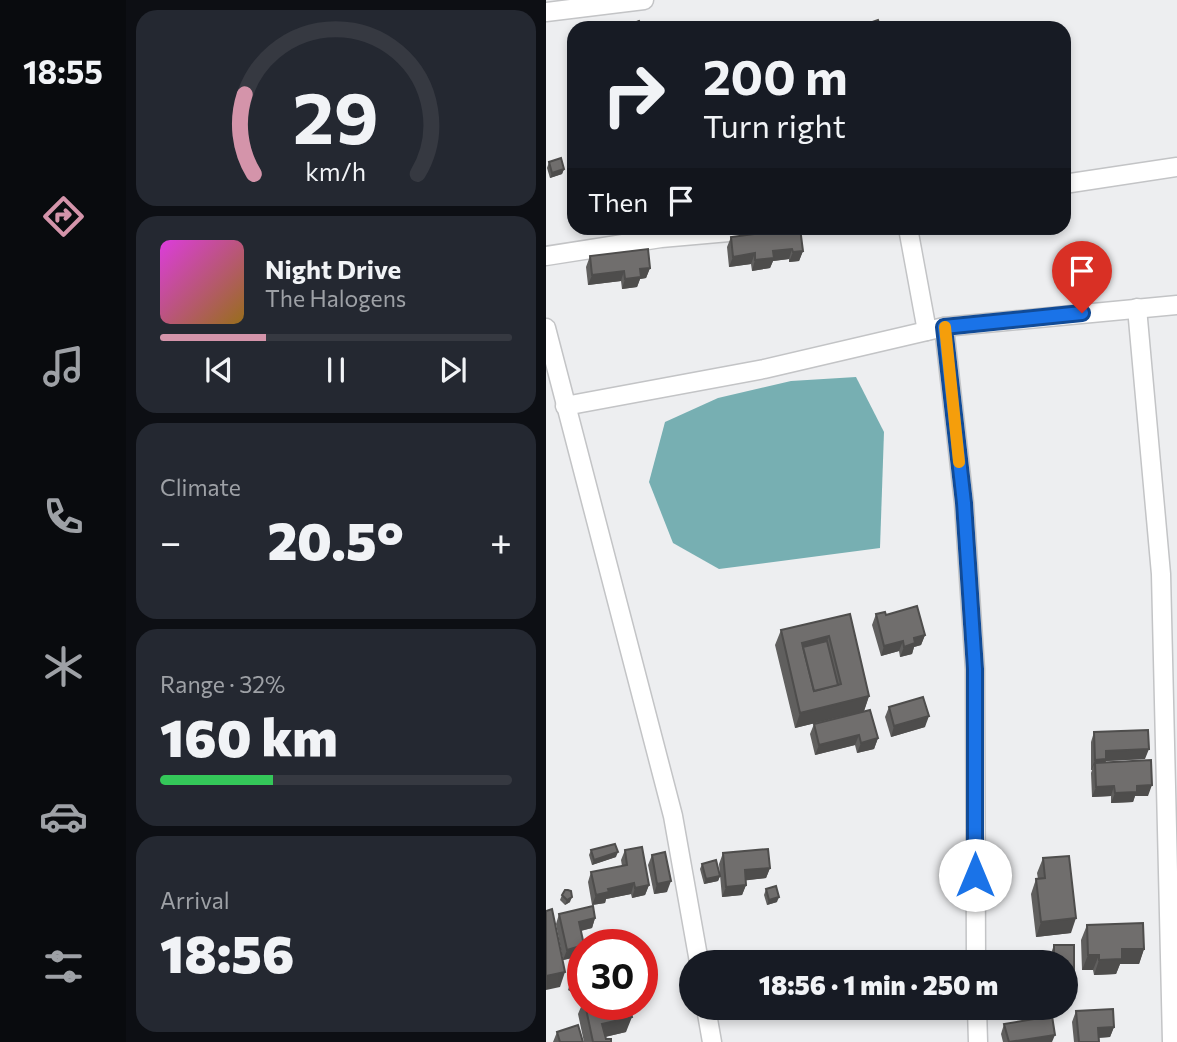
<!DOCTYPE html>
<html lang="en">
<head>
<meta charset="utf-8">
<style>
	body { margin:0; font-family:Commissioner,sans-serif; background:#242831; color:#f1f3f6; height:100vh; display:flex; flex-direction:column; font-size:26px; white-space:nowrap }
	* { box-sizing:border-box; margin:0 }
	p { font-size:23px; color:#9ea1a6 }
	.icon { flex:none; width:38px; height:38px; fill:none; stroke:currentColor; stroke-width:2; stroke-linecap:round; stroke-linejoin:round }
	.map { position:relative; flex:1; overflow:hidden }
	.panel { display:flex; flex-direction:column; gap:10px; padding:10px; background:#0d0f14; width:420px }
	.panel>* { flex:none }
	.hud { position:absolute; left:21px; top:21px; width:504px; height:214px; border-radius:21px; box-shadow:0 4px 10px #0003; background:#171b24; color:#f1f3f6; overflow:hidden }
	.speed { position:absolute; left:21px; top:929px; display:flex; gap:14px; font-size:35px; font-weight:700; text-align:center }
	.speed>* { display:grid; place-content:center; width:91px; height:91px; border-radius:50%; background:#171b24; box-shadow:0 4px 10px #0003; line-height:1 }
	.speed .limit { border:10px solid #d22; background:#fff; color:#111 }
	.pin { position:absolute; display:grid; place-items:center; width:60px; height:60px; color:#fff; margin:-72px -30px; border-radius:50% 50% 50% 0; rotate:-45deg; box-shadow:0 0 7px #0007 }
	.pin .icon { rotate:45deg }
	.me { position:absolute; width:77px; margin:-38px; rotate:0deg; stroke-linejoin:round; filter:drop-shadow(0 0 5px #0008) }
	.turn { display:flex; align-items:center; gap:24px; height:147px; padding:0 21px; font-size:32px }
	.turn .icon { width:91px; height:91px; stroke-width:2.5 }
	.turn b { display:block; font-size:49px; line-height:60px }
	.then { display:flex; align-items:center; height:66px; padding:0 21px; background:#0003; gap:14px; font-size:26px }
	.big { font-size:52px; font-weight:800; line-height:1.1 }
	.panel .card { flex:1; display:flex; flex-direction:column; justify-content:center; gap:10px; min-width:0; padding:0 24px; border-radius:21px; background:#242831 }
	.panel .dial { align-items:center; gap:0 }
	.dial svg { height:182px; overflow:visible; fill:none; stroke:#363941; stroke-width:7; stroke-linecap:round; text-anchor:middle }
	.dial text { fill:#f1f3f6; stroke:none }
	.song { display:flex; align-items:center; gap:21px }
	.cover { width:84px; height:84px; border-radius:10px; background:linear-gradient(135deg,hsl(300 70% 55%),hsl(40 70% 35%)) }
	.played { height:7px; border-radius:4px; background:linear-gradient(90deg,#d494aa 30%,#363941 30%) }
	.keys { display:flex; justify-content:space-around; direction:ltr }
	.heat { display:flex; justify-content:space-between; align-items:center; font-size:38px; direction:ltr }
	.charge { height:10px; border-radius:5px; background:linear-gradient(90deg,#34c759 32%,#363941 0) }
	.trip { position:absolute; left:133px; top:950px; width:399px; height:70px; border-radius:35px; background:#171b24; box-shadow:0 4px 10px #0003; font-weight:800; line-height:70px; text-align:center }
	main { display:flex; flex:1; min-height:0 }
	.tabs { display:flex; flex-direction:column; width:126px; justify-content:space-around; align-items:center; background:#090b0e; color:#9ea1a6 }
	.tabs .icon { width:49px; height:49px }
	.tabs .on { color:#d494aa }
	.tabs b { font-size:32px; color:#f1f3f6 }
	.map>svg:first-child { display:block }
</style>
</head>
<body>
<main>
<nav class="tabs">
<b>18:55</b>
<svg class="icon on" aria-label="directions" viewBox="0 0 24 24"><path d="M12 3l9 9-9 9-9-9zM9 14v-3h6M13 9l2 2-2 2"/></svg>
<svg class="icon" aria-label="music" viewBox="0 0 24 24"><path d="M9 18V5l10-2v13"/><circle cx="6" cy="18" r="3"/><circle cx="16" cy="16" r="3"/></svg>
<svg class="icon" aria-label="phone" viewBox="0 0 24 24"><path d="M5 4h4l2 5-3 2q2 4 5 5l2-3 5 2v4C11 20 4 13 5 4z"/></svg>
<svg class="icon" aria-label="climate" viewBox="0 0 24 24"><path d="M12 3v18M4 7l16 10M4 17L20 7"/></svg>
<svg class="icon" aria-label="car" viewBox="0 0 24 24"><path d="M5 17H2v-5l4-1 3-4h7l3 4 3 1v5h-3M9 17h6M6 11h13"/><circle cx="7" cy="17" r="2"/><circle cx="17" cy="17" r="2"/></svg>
<svg class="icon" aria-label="filters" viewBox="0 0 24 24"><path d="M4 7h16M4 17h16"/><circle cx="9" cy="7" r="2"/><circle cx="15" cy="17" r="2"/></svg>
</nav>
<section class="panel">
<div class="card dial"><svg viewBox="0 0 100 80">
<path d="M14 69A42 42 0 1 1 86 69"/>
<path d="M14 69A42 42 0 0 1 10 34" stroke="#d494aa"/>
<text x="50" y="56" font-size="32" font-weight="700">29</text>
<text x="50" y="72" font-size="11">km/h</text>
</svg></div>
<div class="card">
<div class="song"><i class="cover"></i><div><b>Night Drive</b><p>The Halogens</p></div></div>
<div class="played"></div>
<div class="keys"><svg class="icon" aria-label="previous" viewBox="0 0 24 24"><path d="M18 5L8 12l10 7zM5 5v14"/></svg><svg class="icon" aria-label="pause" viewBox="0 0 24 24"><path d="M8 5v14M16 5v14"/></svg><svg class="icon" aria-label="next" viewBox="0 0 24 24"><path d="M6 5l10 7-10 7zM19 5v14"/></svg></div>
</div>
<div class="card"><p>Climate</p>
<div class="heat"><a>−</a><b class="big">20.5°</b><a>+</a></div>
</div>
<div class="card"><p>Range · 32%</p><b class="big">160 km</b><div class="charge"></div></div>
<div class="card"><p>Arrival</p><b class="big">18:56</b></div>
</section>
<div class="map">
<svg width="631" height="1042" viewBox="0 0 631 1042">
	<rect width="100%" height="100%" fill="#edeef0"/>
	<!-- water -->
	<polygon fill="#77afb2" points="310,377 338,432 334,548 173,569 127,543 103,482 119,422 172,398 245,381"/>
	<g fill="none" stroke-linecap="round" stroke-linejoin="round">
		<!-- street casing -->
		<g stroke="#c3c4c6" stroke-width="21">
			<g id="street">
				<polyline points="0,12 98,0"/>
				<polyline points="518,184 631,167"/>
				<polyline points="362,228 381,331"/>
				<polyline points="0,256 115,238 229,228"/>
				<polyline points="591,308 615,574 626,1042"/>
				<polyline points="398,327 418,503 429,669 430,962"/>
				<polyline points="0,328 127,816 153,962"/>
				<polyline points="19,406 218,369 398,327 631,305"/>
				<polyline points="160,1008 166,1042"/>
				<polyline points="431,1008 432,1042"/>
			</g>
		</g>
		<!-- street -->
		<use href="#street" stroke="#fff" stroke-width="18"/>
	</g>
	<!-- wall -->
	<g fill="#605f5e">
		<polygon points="28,132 28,163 24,143"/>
		<polygon points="3,162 18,169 16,174 4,178 1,168"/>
		<polygon points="185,237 257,251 253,261 243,262 243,259 227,261 224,268 206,271 205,264 183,267 181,247"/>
		<polygon points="44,256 104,268 100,278 94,279 91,287 76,289 75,281 42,285 40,267"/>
		<polygon points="304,614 323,696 318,711 332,738 328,749 311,753 309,745 269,755 264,734 268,724 306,714 249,728 229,645 235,630"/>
		<polygon points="330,614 340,615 379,635 375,645 368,647 366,654 354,657 353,651 335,656 326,625"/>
		<polygon points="343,707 379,727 345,737 339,717"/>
		<polygon points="548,732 599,759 560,761 559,762 602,796 589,796 587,802 565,803 565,796 546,797 545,773 546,770 545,770 545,742"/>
		<polygon points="45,850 70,857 46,865 43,855"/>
		<polygon points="79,850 103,885 99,895 86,898 85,894 60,899 59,903 46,905 42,882 45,872 76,866 75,860"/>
		<polygon points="177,853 224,868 220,878 200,880 200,885 196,895 176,897 173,864"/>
		<polygon points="106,855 121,892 108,894 102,865"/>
		<polygon points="497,858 525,933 490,937 485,894 490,879 492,879 491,873"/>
		<polygon points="156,864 174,876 172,881 158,884 154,869"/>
		<polygon points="220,889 231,902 221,905 218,895"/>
		<polygon points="16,895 24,902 19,905 14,900"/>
		<polygon points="13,914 49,918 46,928 35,931 35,956 17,960 10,924"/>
		<polygon points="541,925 598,949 593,964 574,964 570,974 548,975 547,970 536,970 535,940"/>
		<polygon points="508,945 528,945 528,986 524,996 520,996 520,962 504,962 504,956"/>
		<polygon points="26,977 36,981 32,993 28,994 22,990"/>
		<polygon points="37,1002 37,1004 83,1004 80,1032 59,1037 60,1039 65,1042 38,1042 32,1014"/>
		<polygon points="530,1011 568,1027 564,1037 552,1038 553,1042 528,1042 526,1022"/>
		<polygon points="458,1024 506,1042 457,1042 455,1034"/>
		<polygon points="11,1032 37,1042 7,1042"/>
	</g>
	<!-- shaded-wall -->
	<g fill="#4e4d4c">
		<polygon points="18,169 16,174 4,178 6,173"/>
		<polygon points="246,249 243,259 227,261 224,268 206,271 209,260 227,251"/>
		<polygon points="257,251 253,261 243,262 247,252"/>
		<polygon points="209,253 205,264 183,267 187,257"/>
		<polygon points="104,268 100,278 94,279 91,287 76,289 79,279 94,269"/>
		<polygon points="78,271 75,281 42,285 46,275"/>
		<polygon points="379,635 375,645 368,647 366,654 354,657 358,647 368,638"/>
		<polygon points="283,636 277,651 257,656 256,643"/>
		<polygon points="357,641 353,651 335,656 338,646"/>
		<polygon points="323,696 318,711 249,728 254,713"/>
		<polygon points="383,716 379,727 345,737 348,726"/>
		<polygon points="313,735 309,745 269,755 273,745"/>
		<polygon points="332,738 328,749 311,753 315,743"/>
		<polygon points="603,749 599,759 560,761 556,770 549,763 545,770 549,760 560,751"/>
		<polygon points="606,785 602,796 589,796 587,802 565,803 569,793 591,786"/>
		<polygon points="568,786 565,796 546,797 550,787"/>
		<polygon points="72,852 70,857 46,865 48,860"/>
		<polygon points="224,868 220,878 195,881 199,870"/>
		<polygon points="174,876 172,881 158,884 160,879"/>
		<polygon points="125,881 121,892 108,894 111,884"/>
		<polygon points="88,883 85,894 60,899 59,903 46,905 50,895 62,889"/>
		<polygon points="103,885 99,895 86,898 89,888"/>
		<polygon points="200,885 196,895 176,897 180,887"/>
		<polygon points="26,897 24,902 19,905 21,900"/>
		<polygon points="233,897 231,902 221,905 223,900"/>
		<polygon points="49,918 46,928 29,932 33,922"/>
		<polygon points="530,918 525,933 490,937 495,922"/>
		<polygon points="37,946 37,951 35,956 17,960 21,950"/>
		<polygon points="576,949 598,949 593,964 574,964 570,974 548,975 553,960"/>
		<polygon points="542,955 553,955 547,970 536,970"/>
		<polygon points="19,972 14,987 0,990 0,976"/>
		<polygon points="520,986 528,986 524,996 520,996"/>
		<polygon points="34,988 32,993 28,994 30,989"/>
		<polygon points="86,1017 80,1032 50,1039 56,1024"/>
		<polygon points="568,1027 564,1037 548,1038 552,1028"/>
		<polygon points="509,1035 506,1042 464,1042"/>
	</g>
	<!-- building -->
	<g fill="#706e6d" stroke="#4e4d4c" stroke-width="2" fill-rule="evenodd">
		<polygon points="332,20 335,28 313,28 312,27"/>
		<polygon points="93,21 96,28 81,28 80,26"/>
		<polygon points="356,23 358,28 341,28"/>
		<polygon points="15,158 18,169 6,173 3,162"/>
		<polygon points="254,228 257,251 247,252 246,249 227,251 228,258 209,260 209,253 187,257 185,237"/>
		<polygon points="102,249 104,268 94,269 95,277 79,279 78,271 46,275 44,256"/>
		<polygon points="371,606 379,635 368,638 369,643 358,647 357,641 338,646 330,614 339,612 340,615"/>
		<path d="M 304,614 L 323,696 L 254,713 L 235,630 ZM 283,636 L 295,684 L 268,691 L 256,643 Z"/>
		<polygon points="281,641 292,685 268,691 257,647"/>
		<polygon points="377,697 383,716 348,726 343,707"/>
		<polygon points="324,710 332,738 315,743 313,735 273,745 268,724"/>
		<polygon points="602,730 603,749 560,751 560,759 549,760 548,732"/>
		<polygon points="605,760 606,785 591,786 591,792 569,793 568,786 550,787 549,763"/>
		<polygon points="69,844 72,852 48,860 45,850"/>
		<polygon points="96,847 103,885 89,888 88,883 62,889 63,892 50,895 45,872 81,865 79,850"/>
		<polygon points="222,849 224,868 199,870 200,885 180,887 177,853"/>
		<polygon points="119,852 125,881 111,884 106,855"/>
		<polygon points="523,856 530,918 495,922 490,879 499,878 497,858"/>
		<polygon points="170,860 174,876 160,879 156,864"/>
		<polygon points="230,886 233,897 223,900 220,889"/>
		<polygon points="19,890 22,890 25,891 26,897 21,900 16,895"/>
		<polygon points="47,906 49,918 33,922 38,945 21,950 13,914"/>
		<polygon points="6,909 19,972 0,976 0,911"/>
		<polygon points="597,923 598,949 576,949 576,959 553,960 553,955 542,955 541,925"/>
		<polygon points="508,945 528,945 528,986 520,986 520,962 508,962"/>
		<polygon points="30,976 36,981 34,988 30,989 24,985 26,977"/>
		<polygon points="39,1004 83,1004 86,1017 56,1024 60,1039 65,1039 65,1042 47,1042"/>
		<polygon points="567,1009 568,1027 552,1028 553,1042 533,1042 530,1011"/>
		<polygon points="506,1016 509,1035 463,1042 458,1024"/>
		<polygon points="32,1025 37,1042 14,1042 11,1032"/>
	</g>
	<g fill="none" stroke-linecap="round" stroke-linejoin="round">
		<!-- route casing -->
		<g stroke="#114b97" stroke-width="18">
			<polyline id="route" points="429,875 429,669 418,503 398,327 536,313"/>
		</g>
		<!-- route -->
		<use href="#route" stroke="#1a73e8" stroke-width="12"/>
		<!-- slow -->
		<polyline stroke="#f59e0b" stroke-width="12" points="399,327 413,462"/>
	</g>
</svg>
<div class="speed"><div class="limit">30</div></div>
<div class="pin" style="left:536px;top:313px;background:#d93025"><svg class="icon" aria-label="arrive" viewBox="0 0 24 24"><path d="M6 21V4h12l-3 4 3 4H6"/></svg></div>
<svg class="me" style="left:429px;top:875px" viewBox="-20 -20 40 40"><circle r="19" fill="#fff"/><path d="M0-13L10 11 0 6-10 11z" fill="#1a73e8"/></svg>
<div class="trip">18:56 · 1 min · 250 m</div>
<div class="hud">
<div class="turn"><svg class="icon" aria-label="right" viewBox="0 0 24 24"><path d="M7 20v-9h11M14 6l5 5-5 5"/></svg><div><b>200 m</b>Turn right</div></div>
<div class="then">Then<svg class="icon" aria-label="arrive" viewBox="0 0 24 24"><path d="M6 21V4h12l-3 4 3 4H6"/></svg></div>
</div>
</div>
</main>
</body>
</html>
